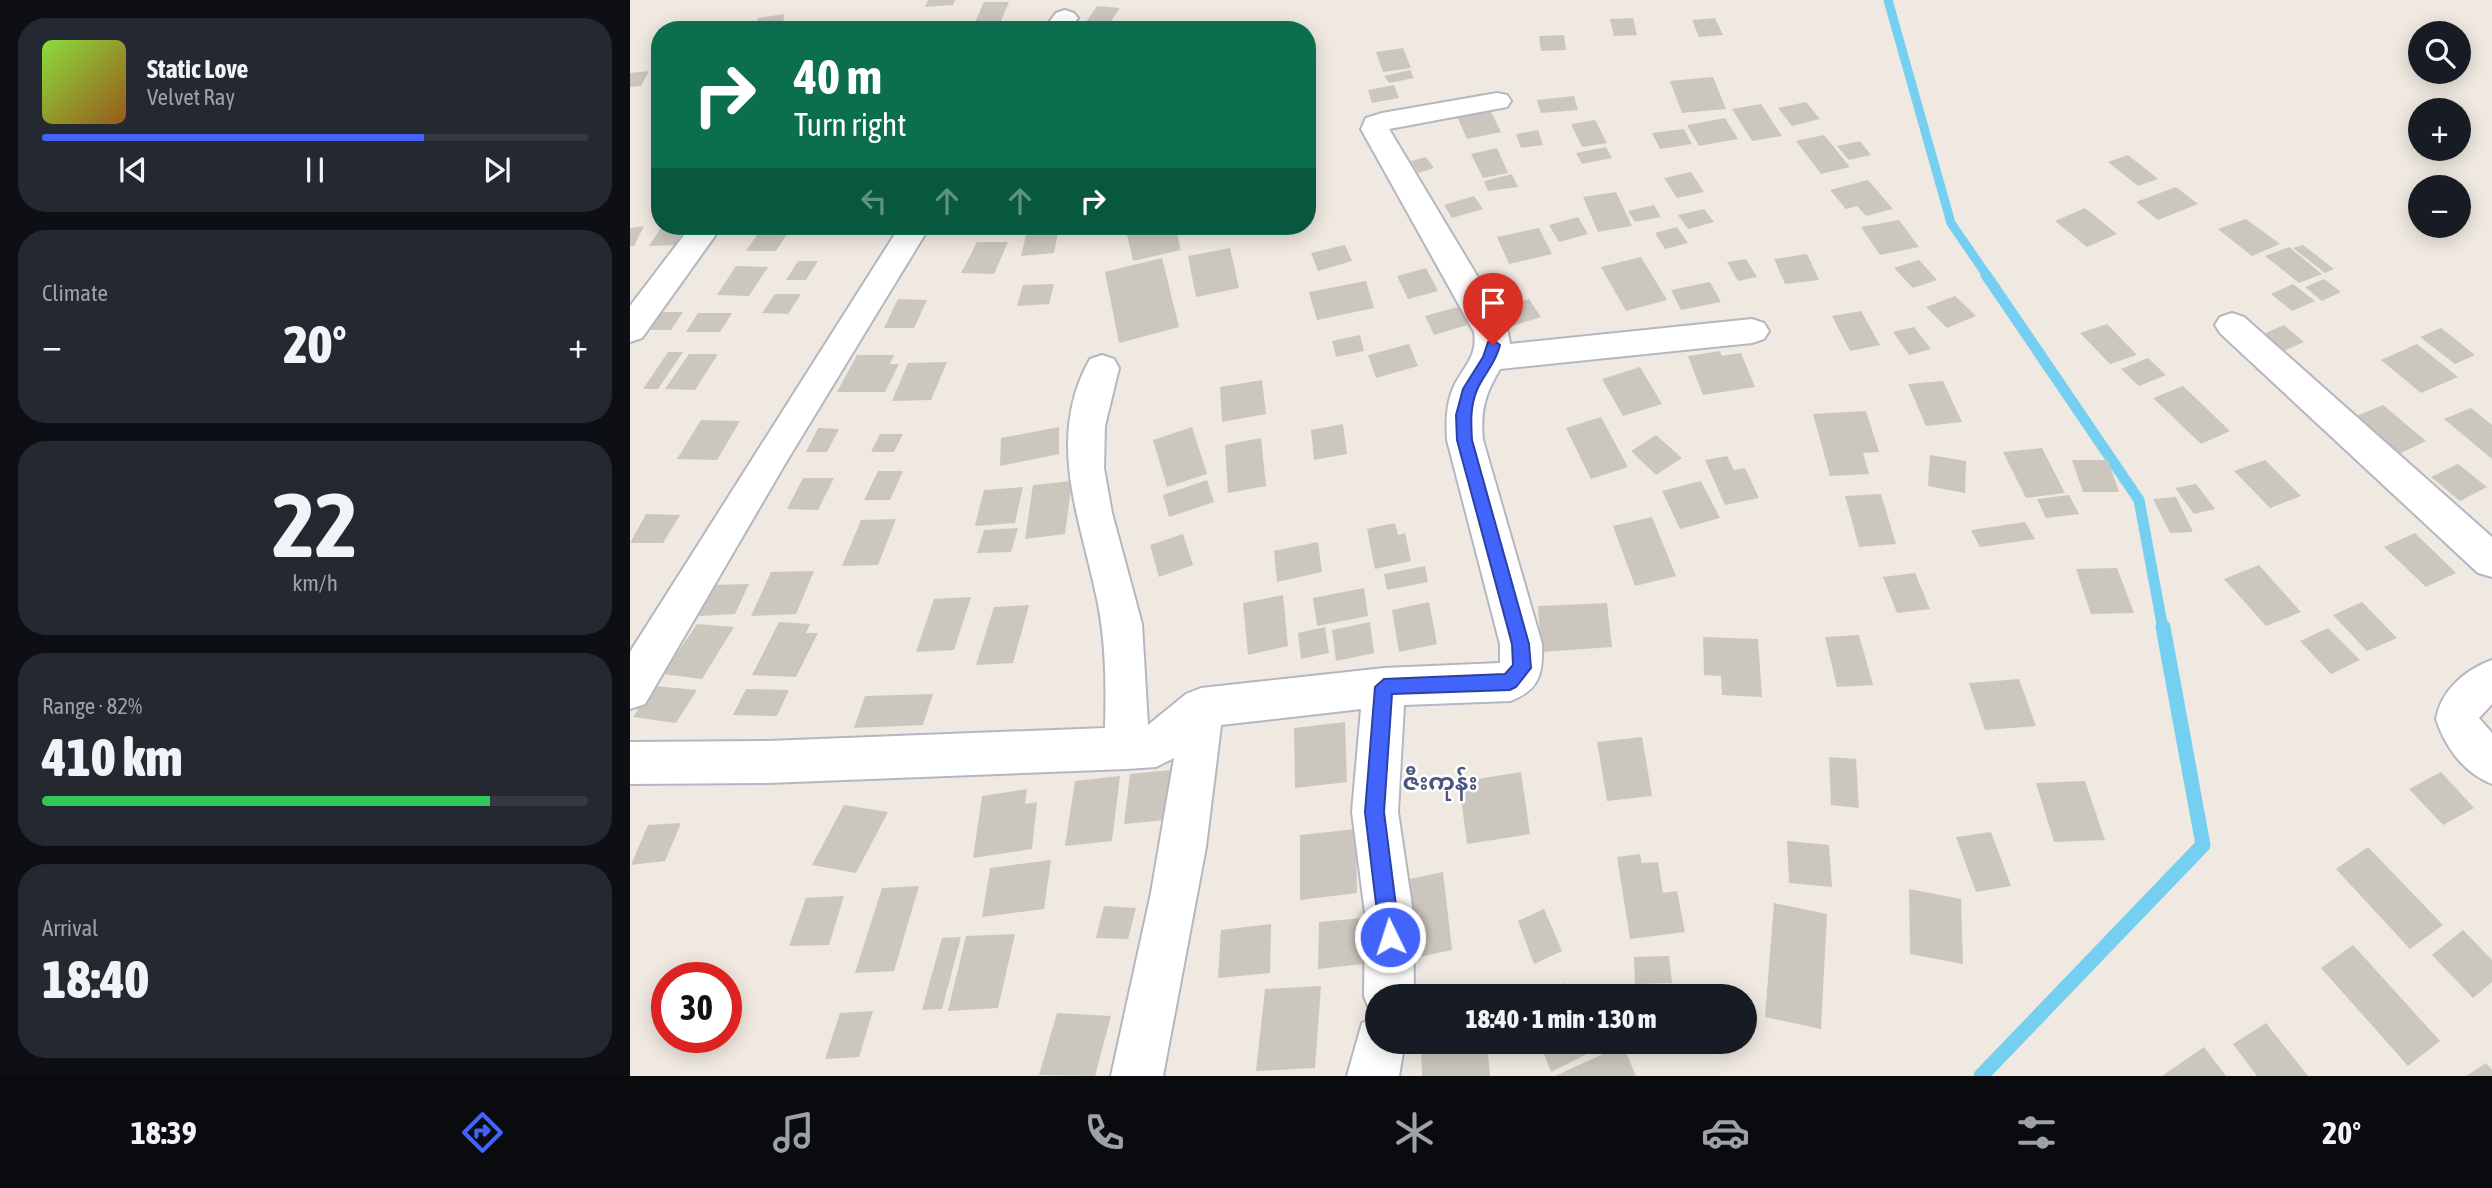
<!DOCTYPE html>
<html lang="en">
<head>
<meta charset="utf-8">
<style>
	body { margin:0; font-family:"Asap Condensed","Noto Sans Myanmar",sans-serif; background:#242831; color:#f1f3f6; height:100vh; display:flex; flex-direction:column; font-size:26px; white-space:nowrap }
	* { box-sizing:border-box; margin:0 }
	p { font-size:23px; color:#9ea1a6 }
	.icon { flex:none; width:38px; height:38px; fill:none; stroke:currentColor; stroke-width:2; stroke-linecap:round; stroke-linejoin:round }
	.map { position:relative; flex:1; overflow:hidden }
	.panel { display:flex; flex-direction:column; gap:18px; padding:18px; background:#0d0f14; width:630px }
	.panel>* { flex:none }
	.banner { position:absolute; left:21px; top:21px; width:665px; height:214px; border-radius:28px; box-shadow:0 4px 18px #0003; background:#0b6e4f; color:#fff; overflow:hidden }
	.buttons { position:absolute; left:1778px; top:21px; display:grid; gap:14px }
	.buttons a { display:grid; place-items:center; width:63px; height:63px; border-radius:50%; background:#171b24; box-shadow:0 4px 18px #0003; font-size:35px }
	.speed { position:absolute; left:21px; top:962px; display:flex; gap:14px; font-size:35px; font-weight:700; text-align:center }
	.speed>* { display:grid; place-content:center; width:91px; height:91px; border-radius:50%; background:#171b24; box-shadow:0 4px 18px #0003; line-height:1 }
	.speed .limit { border:10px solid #d22; background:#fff; color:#111 }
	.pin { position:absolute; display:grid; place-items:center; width:60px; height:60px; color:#fff; margin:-72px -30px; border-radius:50% 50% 50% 0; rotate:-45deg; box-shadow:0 0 7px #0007 }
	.pin .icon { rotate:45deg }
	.me { position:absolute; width:77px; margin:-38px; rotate:356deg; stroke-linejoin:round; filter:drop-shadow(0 0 5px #0008) }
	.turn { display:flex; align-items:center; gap:24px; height:147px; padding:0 28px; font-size:32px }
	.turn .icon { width:91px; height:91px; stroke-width:2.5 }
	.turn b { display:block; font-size:49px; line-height:60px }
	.lanes { display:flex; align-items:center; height:66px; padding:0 28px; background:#0003; justify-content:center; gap:35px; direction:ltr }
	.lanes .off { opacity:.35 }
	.big { font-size:52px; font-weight:800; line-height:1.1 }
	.panel .tile { flex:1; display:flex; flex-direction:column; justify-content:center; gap:10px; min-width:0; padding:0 24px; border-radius:28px; background:#242831 }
	.panel .dial { align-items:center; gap:0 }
	.dial b { font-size:91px; line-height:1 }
	.song { display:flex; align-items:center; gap:21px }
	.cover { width:84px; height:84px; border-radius:10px; background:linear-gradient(135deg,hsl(90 70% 55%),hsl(30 70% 35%)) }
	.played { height:7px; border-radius:4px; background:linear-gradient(90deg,#4264fb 70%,#363941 70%) }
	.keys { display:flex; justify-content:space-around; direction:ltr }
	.heat { display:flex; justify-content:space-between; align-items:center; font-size:38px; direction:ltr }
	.charge { height:10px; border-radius:5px; background:linear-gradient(90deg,#34c759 82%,#363941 0) }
	.trip { position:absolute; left:735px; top:984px; width:392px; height:70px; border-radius:35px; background:#171b24; box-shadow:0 4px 18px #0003; font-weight:800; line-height:70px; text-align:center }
	.tabs { display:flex; height:112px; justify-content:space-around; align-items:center; background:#090b0e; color:#9ea1a6 }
	.tabs .icon { width:49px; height:49px }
	.tabs .on { color:#4264fb }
	.tabs b { font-size:32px; color:#f1f3f6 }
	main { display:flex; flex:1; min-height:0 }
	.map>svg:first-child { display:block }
</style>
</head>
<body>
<main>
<section class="panel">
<div class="tile">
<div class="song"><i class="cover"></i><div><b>Static Love</b><p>Velvet Ray</p></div></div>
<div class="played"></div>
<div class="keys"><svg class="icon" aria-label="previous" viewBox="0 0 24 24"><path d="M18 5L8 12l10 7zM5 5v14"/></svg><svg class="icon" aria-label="pause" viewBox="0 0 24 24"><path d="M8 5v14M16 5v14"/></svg><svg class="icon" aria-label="next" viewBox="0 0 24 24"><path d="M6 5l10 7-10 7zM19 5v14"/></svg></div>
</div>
<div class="tile"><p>Climate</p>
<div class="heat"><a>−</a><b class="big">20°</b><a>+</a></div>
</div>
<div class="tile dial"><b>22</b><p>km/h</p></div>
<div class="tile"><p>Range · 82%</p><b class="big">410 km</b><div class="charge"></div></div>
<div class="tile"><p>Arrival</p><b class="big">18:40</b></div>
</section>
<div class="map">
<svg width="1862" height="1076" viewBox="0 0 1862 1076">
	<rect width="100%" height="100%" fill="#efe9e1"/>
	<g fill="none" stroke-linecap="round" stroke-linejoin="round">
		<!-- stream-far2 -->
		<polyline stroke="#75cff0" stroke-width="9" points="1258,0 1321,223 1358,277"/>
		<!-- stream-far1 -->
		<polyline stroke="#75cff0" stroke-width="11" points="1356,275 1509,500 1533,629"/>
		<!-- stream -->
		<polyline stroke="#75cff0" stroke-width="15" points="1351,1076 1573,845 1533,627"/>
	</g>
	<!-- building -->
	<g fill="#cbc7bf">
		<polygon points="298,0 325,0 323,5 295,7"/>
		<polygon points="354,2 379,2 371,21 345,22"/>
		<polygon points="467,6 490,8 479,24 456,22"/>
		<polygon points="154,14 153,29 126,30 128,18"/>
		<polygon points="1003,18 1007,35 984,36 980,19"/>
		<polygon points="1085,18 1093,35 1069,37 1062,20"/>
		<polygon points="100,23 98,30 72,30 73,26"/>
		<polygon points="317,23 314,30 275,30 277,25"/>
		<polygon points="934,35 936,50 911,51 909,36"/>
		<polygon points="773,48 781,68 753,72 746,52"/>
		<polygon points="780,70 784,78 759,83 754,76"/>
		<polygon points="19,71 11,86 0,87 0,73"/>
		<polygon points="1083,77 1096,109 1052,113 1040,81"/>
		<polygon points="764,85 769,98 742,103 738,90"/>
		<polygon points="944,96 948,110 911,113 907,100"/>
		<polygon points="1176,102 1190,119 1162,126 1148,108"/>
		<polygon points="1131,104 1152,136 1122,141 1102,109"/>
		<polygon points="859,108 871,132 837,139 826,114"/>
		<polygon points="1095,118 1108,139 1069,146 1057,125"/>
		<polygon points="965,120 977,143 952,147 941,124"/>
		<polygon points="1054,129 1062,144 1030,149 1022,133"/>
		<polygon points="908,130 913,145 891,148 886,134"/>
		<polygon points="1194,135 1220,167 1191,174 1166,141"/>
		<polygon points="1230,141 1241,155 1219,160 1207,146"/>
		<polygon points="976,147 982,158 952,164 946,153"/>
		<polygon points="867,148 878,173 853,178 841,154"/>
		<polygon points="1498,155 1528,179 1508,186 1478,162"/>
		<polygon points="796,157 804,168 788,173 781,161"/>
		<polygon points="1061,172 1074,192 1047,198 1034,178"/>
		<polygon points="882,174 888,187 858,191 854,181"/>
		<polygon points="1238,180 1263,209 1236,216 1227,206 1216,209 1200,190"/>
		<polygon points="1546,187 1568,204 1528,220 1506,202"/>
		<polygon points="986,192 1002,226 968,232 953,197"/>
		<polygon points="844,196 853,209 822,218 814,205"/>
		<polygon points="1024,205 1031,217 1005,222 998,211"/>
		<polygon points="1455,208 1487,234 1457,247 1425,221"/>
		<polygon points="1074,209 1084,222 1058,229 1048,215"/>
		<polygon points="948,217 958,234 929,242 919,225"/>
		<polygon points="1616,219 1650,244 1622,256 1588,229"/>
		<polygon points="1269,220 1289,247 1250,255 1231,227"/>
		<polygon points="14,226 4,246 0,246 0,228"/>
		<polygon points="32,226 56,226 45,245 19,246"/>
		<polygon points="133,226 162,226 146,251 116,251"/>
		<polygon points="495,226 545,226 551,250 503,261"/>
		<polygon points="1047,227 1058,243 1035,249 1025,233"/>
		<polygon points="909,228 922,254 879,264 867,237"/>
		<polygon points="428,232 424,253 391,256 396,235"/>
		<polygon points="347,242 378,242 364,274 331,273"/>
		<polygon points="715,245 722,261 688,271 681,253"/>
		<polygon points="1673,245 1704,269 1695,273 1663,248"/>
		<polygon points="1659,247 1692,274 1669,283 1635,256"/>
		<polygon points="600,248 609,288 566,297 558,256"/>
		<polygon points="1177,254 1189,280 1155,284 1144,259"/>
		<polygon points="1011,257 1037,300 996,311 971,267"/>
		<polygon points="532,258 549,327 489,343 475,272"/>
		<polygon points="1116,259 1127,277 1108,281 1097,262"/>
		<polygon points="1289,260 1307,280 1283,288 1264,268"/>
		<polygon points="168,261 188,261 176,280 156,280"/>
		<polygon points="106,266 138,267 119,296 87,295"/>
		<polygon points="796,268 808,291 778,299 767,276"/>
		<polygon points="1694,279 1711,292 1692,301 1675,287"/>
		<polygon points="736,281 744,308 687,320 679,292"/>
		<polygon points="1080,282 1091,302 1051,310 1041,290"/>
		<polygon points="424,284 419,304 387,306 393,285"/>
		<polygon points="1663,284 1685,301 1662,311 1641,294"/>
		<polygon points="145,294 171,294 158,314 132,313"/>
		<polygon points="1325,296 1346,316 1317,328 1296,307"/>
		<polygon points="268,299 297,300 284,328 254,328"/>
		<polygon points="899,299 911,317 882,326 871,307"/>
		<polygon points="835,305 844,323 804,335 795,316"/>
		<polygon points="1231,311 1250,345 1220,351 1202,316"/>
		<polygon points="30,312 53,312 41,330 17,330"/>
		<polygon points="68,313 102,313 90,332 56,332"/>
		<polygon points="1477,324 1507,355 1480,364 1450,333"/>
		<polygon points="1654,325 1674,342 1649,353 1629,336"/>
		<polygon points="1284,327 1301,349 1279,355 1263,332"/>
		<polygon points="1811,328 1845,355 1825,364 1790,337"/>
		<polygon points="730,335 734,351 706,357 702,341"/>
		<polygon points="779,344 788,366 746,378 738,355"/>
		<polygon points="1787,344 1828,377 1791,393 1751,360"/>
		<polygon points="1090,351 1092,356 1111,353 1125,387 1073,395 1058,356"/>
		<polygon points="38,352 53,352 28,389 13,389"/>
		<polygon points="59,354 88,354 65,390 35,389"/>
		<polygon points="227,355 264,355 260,364 269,364 255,392 207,392"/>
		<polygon points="1518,358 1536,375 1509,386 1491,369"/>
		<polygon points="317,362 301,400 262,401 278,363"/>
		<polygon points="1010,367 1032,404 993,416 972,379"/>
		<polygon points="632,380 636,414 592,422 590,387"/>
		<polygon points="1313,381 1332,422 1296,426 1278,384"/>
		<polygon points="1553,386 1600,431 1571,444 1523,398"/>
		<polygon points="1753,405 1796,441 1769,454 1726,416"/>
		<polygon points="1841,408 1862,425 1862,459 1814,419"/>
		<polygon points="1236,411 1249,452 1233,453 1239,474 1200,476 1183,414"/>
		<polygon points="971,417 998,467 961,479 936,428"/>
		<polygon points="71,420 110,421 87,460 47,459"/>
		<polygon points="713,424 717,454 684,460 681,430"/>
		<polygon points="429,427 429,454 370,466 371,438"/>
		<polygon points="562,427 577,474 537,487 523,440"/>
		<polygon points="188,428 209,429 197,452 176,452"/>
		<polygon points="250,434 273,434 264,452 241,452"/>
		<polygon points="1026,435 1052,458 1026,475 1001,451"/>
		<polygon points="631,438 636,486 598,493 595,445"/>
		<polygon points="1412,448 1435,493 1396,498 1373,452"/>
		<polygon points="1300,455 1336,461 1335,493 1298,486"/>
		<polygon points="1097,456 1104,470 1115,468 1129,498 1095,505 1075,460"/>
		<polygon points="1442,460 1478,460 1489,492 1453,492"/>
		<polygon points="1635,460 1671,496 1640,508 1604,471"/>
		<polygon points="1828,464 1857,487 1830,501 1801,477"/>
		<polygon points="248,471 273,471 260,500 234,500"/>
		<polygon points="173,478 204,478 188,510 157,509"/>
		<polygon points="577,480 584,502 539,517 533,495"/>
		<polygon points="442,481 435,534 395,539 403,485"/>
		<polygon points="1071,481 1090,518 1050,529 1032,491"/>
		<polygon points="1566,484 1585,509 1564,514 1545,488"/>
		<polygon points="393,487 385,523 345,526 354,490"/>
		<polygon points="1251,494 1266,544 1229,547 1215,496"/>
		<polygon points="1439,495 1449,514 1416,518 1407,499"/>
		<polygon points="1546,497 1563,532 1540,533 1523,499"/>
		<polygon points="16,514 50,515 33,543 0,543"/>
		<polygon points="1022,517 1046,576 1005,586 983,526"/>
		<polygon points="266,519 248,565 212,566 231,520"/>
		<polygon points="1395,522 1405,539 1350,547 1341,530"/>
		<polygon points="765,523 768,535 775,533 781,561 745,569 737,529"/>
		<polygon points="388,528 381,552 347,553 354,530"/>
		<polygon points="1785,533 1826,573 1796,587 1754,547"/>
		<polygon points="553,534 563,565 529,577 520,545"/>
		<polygon points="688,542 692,572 647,582 644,551"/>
		<polygon points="1629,565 1671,612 1636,626 1594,579"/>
		<polygon points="795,566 798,582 757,590 754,574"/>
		<polygon points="1487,568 1504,613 1461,614 1446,569"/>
		<polygon points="184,571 166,614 121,616 141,572"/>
		<polygon points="1285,573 1300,609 1267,613 1253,577"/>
		<polygon points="119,584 105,614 69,616 83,585"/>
		<polygon points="734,588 738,616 687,626 683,598"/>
		<polygon points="653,595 658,646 618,655 613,603"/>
		<polygon points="341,597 324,650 286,652 304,599"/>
		<polygon points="799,602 807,644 769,652 762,610"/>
		<polygon points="1732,602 1767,638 1737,651 1703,615"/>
		<polygon points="977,603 982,647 911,652 908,606"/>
		<polygon points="399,605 383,663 346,665 364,607"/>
		<polygon points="149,622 180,624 176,633 188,633 166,677 122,675"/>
		<polygon points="740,622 744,653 706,661 702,630"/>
		<polygon points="67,624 104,627 72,679 33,674"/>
		<polygon points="695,627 699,653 671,659 668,633"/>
		<polygon points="1698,628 1730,660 1701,674 1670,641"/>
		<polygon points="1229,635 1243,685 1207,687 1195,637"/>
		<polygon points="1073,637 1128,639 1132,697 1092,695 1091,676 1074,675"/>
		<polygon points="1389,679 1406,726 1355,730 1339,683"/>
		<polygon points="24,686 67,690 46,723 3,717"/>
		<polygon points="116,689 159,690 147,716 103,715"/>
		<polygon points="303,694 293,725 224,728 235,696"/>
		<polygon points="715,722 717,782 665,788 664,728"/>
		<polygon points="1012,737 1022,796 977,801 967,742"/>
		<polygon points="1199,757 1226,759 1229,808 1201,805"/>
		<polygon points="541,770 536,820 494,824 500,774"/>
		<polygon points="891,772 900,834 837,844 829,782"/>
		<polygon points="1811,772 1844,808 1813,825 1779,789"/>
		<polygon points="490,776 482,841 435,846 445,781"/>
		<polygon points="1455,781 1475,840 1424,842 1406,783"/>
		<polygon points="397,789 395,804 407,802 402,849 343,858 352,796"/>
		<polygon points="214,805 258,812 226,873 182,865"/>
		<polygon points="51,823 35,861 1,865 18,825"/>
		<polygon points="726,829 727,893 670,900 670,835"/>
		<polygon points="1361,832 1381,886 1346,892 1326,837"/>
		<polygon points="1157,841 1199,845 1202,887 1159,883"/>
		<polygon points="1738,847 1813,925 1780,949 1706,869"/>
		<polygon points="1010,854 1012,863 1028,862 1033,893 1047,891 1055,932 1000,939 987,857"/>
		<polygon points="421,860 414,909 352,917 360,868"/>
		<polygon points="813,872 822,950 789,957 780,879"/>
		<polygon points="289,886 264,971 225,973 252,888"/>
		<polygon points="1279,889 1331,899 1333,964 1280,954"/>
		<polygon points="214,896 199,945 159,946 176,898"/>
		<polygon points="1144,903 1197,914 1191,1029 1135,1017"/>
		<polygon points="474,906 506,908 498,939 466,938"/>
		<polygon points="914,909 932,951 904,964 888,921"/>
		<polygon points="733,918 733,964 688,969 689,922"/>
		<polygon points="641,924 640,973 588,978 591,930"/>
		<polygon points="1833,930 1862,960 1862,982 1843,998 1802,955"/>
		<polygon points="385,934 368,1008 318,1011 336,936"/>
		<polygon points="331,937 312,1009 292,1010 312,938"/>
		<polygon points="1723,945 1810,1041 1778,1066 1691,968"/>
		<polygon points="1039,956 1042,983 1005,984 1004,957"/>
		<polygon points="934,983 940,996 907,996"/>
		<polygon points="691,986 685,1068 626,1071 635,989"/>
		<polygon points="243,1011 229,1057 195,1059 210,1013"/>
		<polygon points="427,1013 481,1016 465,1076 409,1075"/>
		<polygon points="1636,1023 1678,1076 1627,1076 1603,1044"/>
		<polygon points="791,1041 857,1041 860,1076 792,1076"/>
		<polygon points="909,1041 958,1041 963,1051 921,1072"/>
		<polygon points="993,1045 1006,1076 925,1076"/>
		<polygon points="1574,1047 1596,1076 1532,1076"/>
		<polygon points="1856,1063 1862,1070 1862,1076 1836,1076"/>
	</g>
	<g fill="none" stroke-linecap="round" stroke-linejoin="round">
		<!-- street casing -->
		<g stroke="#b4b7c1" stroke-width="4">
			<g id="street">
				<polygon points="435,10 444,13 448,18 439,30 413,30 426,13"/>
				<path d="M 867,93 L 877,95 L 881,101 L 877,107 L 759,129 L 855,289 L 878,332 L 880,344 L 1122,319 L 1134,323 L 1139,331 L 1134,339 L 1122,343 L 870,369 C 855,394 850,411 853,440 L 912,644 C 913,673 910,690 880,701 L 774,705 L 768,812 L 783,913 L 784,996 L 747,996 L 747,1016 L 741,1014 L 734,996 L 735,913 L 722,812 L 731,709 L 591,725 L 576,847 L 533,1076 L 481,1076 L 521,893 L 544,758 L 526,767 L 496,769 L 138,783 L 0,784 L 0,742 L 138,741 L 475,728 C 476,686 476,645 468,604 C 452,522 414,440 460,359 L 472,355 L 484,359 L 489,368 L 475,426 L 474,468 L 482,513 L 512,624 L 518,725 L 556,694 L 571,688 L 754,668 L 870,663 L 870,644 L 817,440 C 816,421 816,404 824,386 C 834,366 848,356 844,332 L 731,129 L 736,118 L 752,113 Z"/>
				<polygon points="61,226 92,226 12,338 0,342 0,306"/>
				<polygon points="270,226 300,226 155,464 15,704 0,709 0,652"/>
				<polygon points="1602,313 1614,317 1862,537 1862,577 1848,573 1590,333 1585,325 1590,317"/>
				<path d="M 1862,660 L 1862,704 L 1849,718 L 1862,733 L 1862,784 C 1834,773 1815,747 1806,719 C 1811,690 1835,670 1862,660 Z"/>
				<polygon points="747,1017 747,1041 775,1041 769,1076 717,1076 732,1023"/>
			</g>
		</g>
		<!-- street -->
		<use href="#street" fill="#fff" fill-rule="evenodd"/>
	</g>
	<!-- route -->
	<path fill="#4264fb" stroke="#2b41a3" stroke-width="2" d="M 863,340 L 870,345 C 866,363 854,374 847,390 C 840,406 841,423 842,440 L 899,644 L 901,668 L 886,687 L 880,690 L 762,694 L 754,812 L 770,937 L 767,944 L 760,947 L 753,944 L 750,937 L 735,812 L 745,687 L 754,679 L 875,674 L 883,665 L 882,644 L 827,440 L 826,415 L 833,389 L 853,357 L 858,342 Z"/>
	<g text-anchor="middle" stroke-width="5" stroke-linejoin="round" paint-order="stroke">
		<!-- quarter labels -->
		<g font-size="24" font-weight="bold" fill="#4d5680" stroke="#fff">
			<text x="810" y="790">ဇီးကုန်း</text>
		</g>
	</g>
</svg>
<div class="buttons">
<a><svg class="icon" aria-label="search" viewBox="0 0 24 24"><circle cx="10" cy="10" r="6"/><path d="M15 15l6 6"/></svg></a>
<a>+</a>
<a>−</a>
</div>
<div class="speed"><div class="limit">30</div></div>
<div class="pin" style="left:863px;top:345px;background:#d93025"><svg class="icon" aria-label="arrive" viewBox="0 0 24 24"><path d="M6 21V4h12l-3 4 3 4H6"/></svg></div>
<svg class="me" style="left:760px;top:937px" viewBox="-20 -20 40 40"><circle r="17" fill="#4264fb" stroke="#fff" stroke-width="3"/><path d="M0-11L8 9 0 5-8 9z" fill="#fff"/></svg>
<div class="trip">18:40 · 1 min · 130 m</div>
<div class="banner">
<div class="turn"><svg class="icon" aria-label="right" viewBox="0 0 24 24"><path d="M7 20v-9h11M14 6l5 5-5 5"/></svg><div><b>40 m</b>Turn right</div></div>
<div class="lanes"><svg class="icon off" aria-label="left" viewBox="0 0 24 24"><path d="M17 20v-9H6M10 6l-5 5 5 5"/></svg><svg class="icon off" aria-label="ahead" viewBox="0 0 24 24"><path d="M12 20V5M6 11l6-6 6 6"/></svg><svg class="icon off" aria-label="ahead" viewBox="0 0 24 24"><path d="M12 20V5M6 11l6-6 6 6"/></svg><svg class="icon" aria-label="right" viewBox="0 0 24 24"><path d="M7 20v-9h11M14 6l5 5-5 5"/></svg></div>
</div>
</div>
</main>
<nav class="tabs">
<b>18:39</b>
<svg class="icon on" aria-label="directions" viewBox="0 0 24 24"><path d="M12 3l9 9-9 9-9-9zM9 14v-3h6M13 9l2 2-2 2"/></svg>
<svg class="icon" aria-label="music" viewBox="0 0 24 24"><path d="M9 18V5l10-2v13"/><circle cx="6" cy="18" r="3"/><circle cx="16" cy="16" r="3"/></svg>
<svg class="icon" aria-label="phone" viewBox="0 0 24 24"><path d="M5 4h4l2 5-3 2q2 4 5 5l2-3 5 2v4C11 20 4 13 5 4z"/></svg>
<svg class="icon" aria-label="climate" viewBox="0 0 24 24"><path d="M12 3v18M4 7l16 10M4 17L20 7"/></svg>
<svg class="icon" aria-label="car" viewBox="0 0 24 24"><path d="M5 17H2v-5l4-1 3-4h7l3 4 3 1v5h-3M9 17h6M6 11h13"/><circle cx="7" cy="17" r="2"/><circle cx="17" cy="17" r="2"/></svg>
<svg class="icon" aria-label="filters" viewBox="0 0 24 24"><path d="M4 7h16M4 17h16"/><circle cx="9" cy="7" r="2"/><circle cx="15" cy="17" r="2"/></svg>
<b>20°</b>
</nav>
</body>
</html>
